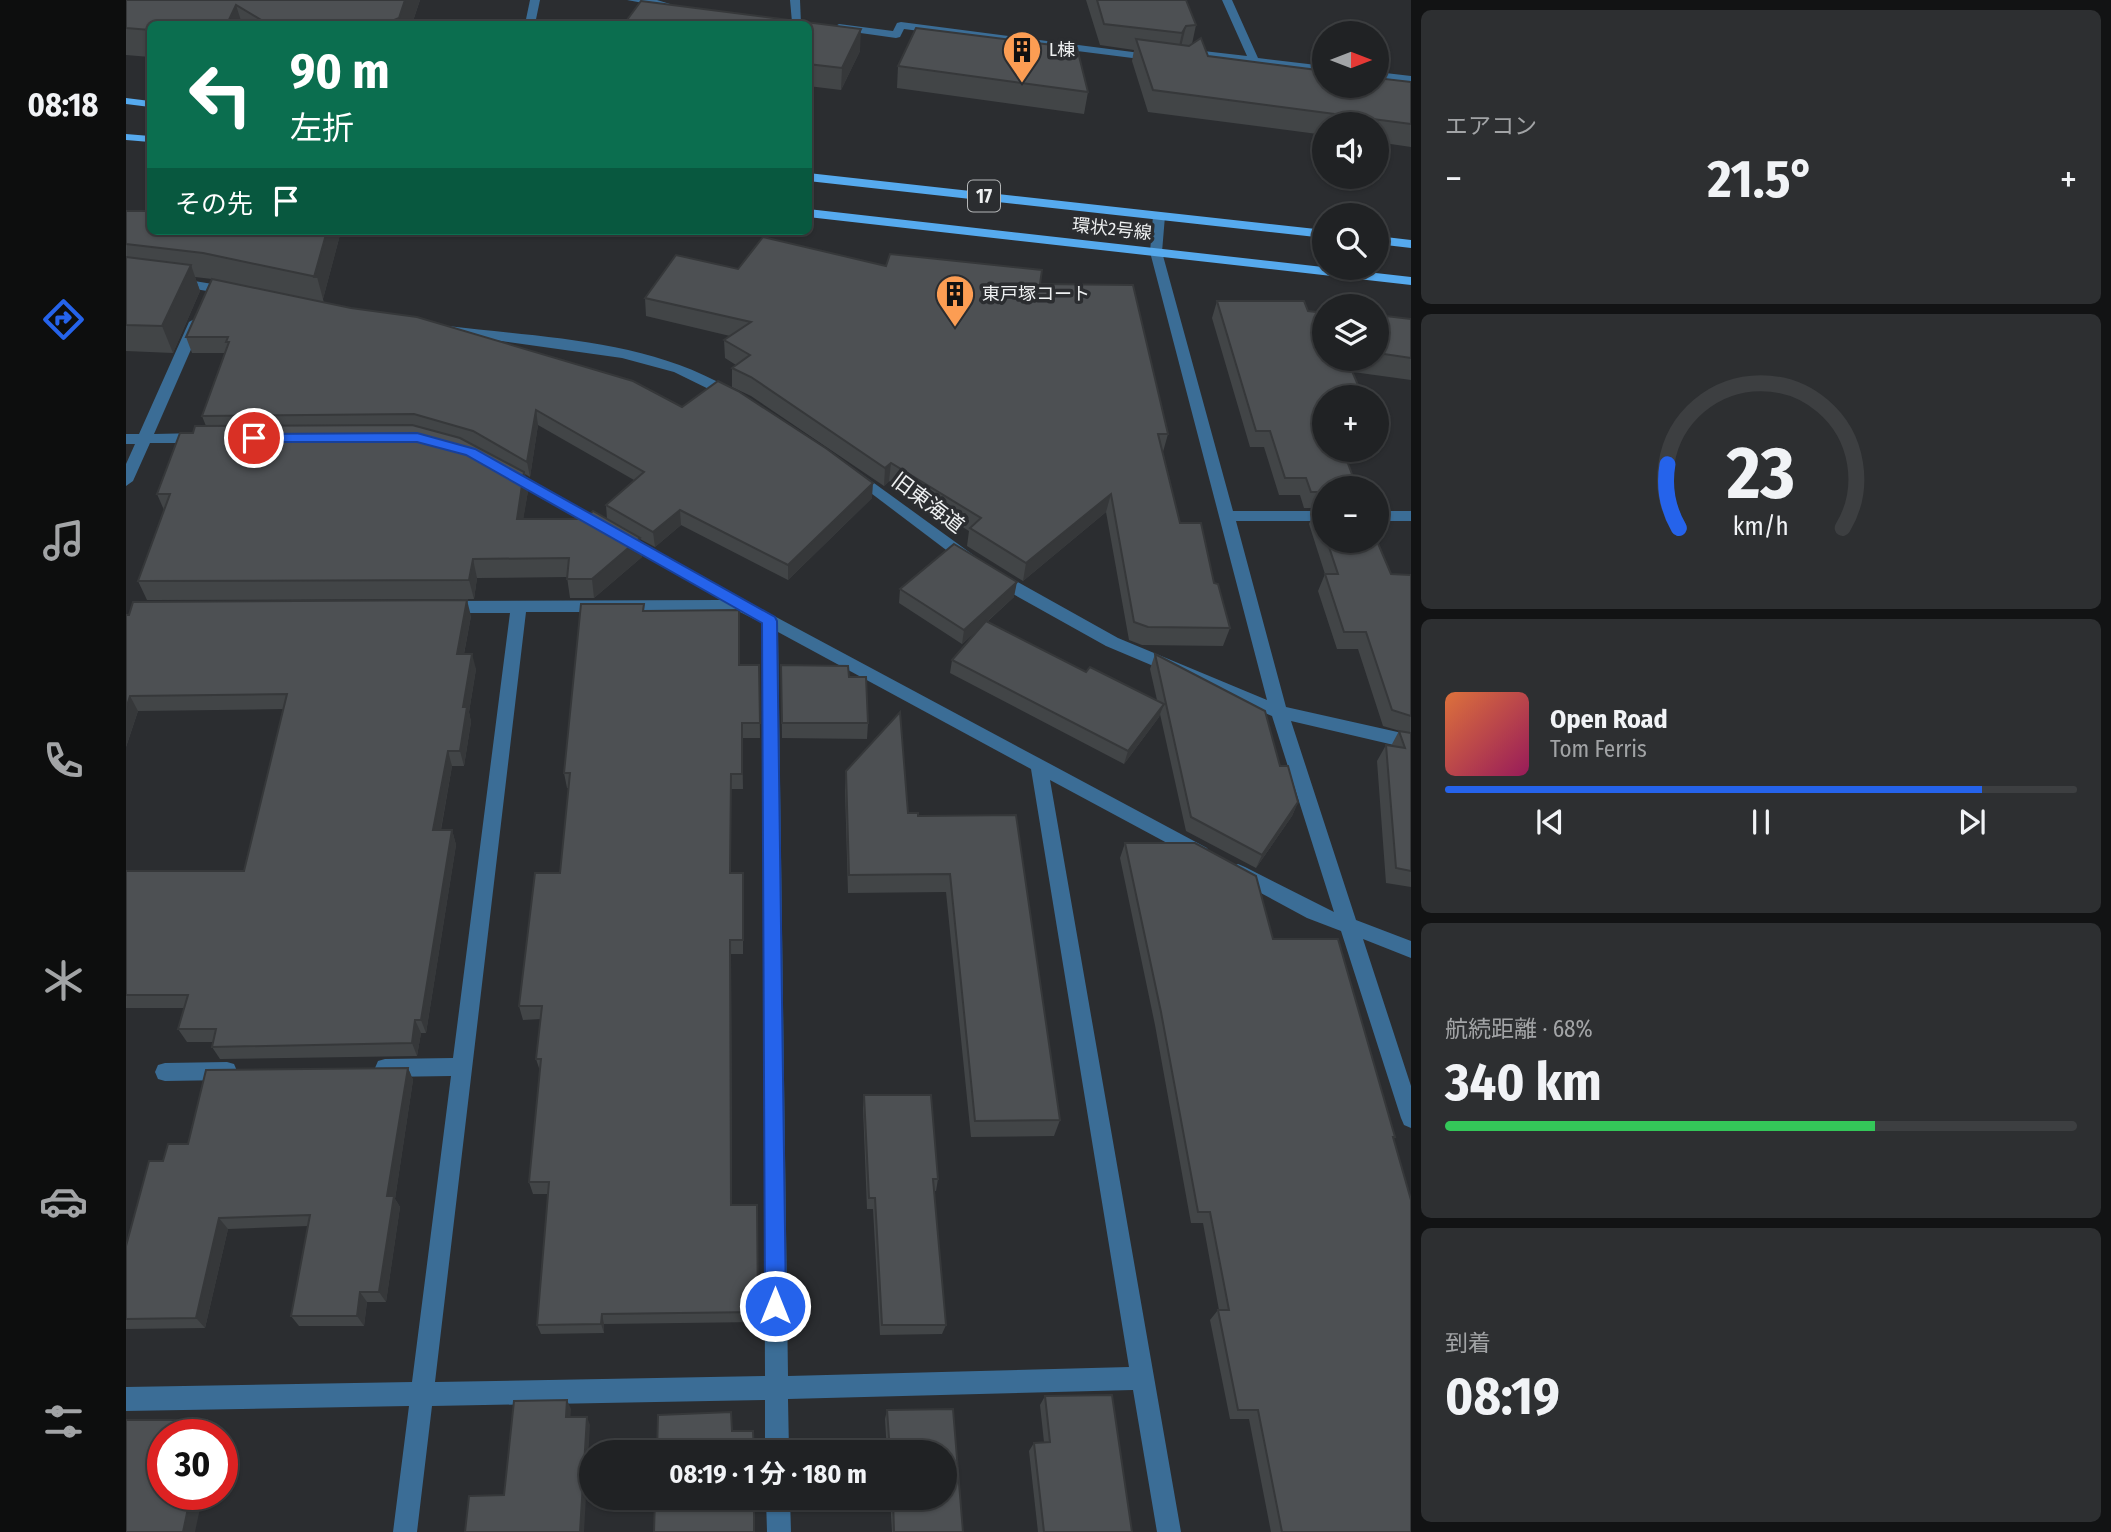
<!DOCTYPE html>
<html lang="ja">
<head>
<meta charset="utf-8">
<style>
	body { margin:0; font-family:"Fira Sans Condensed","Noto Sans JP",sans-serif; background:#2d2f31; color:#f1f3f6; height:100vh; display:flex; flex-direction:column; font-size:26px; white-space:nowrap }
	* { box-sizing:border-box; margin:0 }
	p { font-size:23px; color:#a2a4a6 }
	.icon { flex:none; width:38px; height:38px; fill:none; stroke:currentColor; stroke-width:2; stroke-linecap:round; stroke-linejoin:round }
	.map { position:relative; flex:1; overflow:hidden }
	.sheet { display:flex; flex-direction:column; gap:10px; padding:10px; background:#121314; width:700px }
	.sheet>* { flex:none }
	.banner { position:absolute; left:21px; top:21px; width:665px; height:214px; border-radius:10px; box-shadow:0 2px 5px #0004,0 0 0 2px #3d3f41; background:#0b6e4f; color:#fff; overflow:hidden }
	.needle { width:46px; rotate:90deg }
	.tools { position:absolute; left:1186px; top:21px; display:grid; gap:14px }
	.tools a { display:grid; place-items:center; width:77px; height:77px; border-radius:50%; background:#202224; box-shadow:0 2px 5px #0004,0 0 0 2px #3d3f41; font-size:35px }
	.speed { position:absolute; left:21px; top:1419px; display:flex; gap:14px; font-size:35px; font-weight:700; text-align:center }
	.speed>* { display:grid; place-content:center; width:91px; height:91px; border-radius:50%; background:#202224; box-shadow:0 2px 5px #0004,0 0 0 2px #3d3f41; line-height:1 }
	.speed .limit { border:10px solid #d22; background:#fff; color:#111 }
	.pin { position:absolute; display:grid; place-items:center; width:60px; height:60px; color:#fff; margin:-30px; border:4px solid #fff; border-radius:50%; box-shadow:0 2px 7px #0007 }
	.me { position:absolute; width:77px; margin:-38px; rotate:0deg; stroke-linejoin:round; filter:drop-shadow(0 0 5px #0008) }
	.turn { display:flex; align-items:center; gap:24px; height:147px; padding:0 28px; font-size:32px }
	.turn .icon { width:91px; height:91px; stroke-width:2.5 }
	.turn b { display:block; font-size:49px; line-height:60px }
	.then { display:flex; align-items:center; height:66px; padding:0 28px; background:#0003; gap:14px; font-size:26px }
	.big { font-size:52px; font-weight:700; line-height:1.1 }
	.sheet .widget { flex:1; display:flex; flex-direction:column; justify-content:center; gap:10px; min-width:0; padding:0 24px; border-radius:10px; background:#2d2f31 }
	.sheet .dial { align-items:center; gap:0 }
	.dial svg { height:182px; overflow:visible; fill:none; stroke:#3d3f41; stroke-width:7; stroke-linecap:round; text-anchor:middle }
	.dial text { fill:#f1f3f6; stroke:none }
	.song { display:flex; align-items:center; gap:21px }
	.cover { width:84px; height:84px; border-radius:10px; background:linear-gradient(135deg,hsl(20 70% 55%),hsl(330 70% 35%)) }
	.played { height:7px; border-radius:4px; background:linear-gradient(90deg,#2563eb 85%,#3d3f41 85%) }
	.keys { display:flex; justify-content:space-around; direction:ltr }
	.heat { display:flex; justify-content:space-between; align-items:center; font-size:38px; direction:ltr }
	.charge { height:10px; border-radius:5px; background:linear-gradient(90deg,#34c759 68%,#3d3f41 0) }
	.trip { position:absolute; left:453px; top:1440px; width:378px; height:70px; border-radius:35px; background:#202224; box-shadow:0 2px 5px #0004,0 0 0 2px #3d3f41; font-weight:700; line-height:70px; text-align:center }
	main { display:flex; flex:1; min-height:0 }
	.menu { display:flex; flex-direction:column; width:126px; justify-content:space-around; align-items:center; background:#0d0e0e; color:#a2a4a6 }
	.menu .icon { width:49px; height:49px }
	.menu .on { color:#2563eb }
	.menu b { font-size:32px; color:#f1f3f6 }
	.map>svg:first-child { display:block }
</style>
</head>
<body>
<main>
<nav class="menu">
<b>08:18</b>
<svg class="icon on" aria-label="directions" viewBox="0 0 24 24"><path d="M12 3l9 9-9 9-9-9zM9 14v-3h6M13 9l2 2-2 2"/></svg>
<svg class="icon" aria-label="music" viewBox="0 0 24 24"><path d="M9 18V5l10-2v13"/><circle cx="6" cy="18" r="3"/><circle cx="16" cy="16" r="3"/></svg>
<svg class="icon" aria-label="phone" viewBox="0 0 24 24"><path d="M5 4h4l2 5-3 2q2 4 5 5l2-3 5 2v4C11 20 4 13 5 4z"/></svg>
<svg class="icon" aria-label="climate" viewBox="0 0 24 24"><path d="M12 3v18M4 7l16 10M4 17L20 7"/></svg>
<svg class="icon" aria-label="car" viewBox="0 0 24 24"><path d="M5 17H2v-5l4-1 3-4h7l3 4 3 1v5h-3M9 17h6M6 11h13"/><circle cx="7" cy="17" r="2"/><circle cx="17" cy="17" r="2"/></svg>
<svg class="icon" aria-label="filters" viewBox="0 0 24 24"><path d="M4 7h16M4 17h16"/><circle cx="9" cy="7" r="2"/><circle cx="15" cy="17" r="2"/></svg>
</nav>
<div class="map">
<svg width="1285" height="1532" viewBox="0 0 1285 1532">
	<rect width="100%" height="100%" fill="#2b2d30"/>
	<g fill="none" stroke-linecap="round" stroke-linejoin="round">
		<!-- lane -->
		<g fill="#3b6d96" fill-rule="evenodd">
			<polygon points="501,0 531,0 544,4 539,7"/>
			<polygon points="664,0 674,0 675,24 666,22"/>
			<polygon points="1096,0 1106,0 1132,58 1199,66 1199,72 1056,54 1056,50 1060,49 1121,56"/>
			<polygon points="775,22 1030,55 1035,58 1030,61 778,29 774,37 770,38 713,30 708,27 713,24 767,31 771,23"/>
			<polygon points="1251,72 1285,76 1285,82 1251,78"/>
		</g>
		<!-- street -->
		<g fill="#3b6d96" fill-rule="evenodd">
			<polygon points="404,0 414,0 409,24 399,24"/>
			<polygon points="1033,212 1039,216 1036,252 1107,511 1199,511 1199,521 1110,521 1160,707 1285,735 1285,749 1165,721 1230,920 1285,941 1285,958 1237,939 1285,1086 1285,1128 1278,1125 1275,1118 1215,931 1181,918 1105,877 1103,872 1105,867 1112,864 1119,867 1208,912 1146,716 980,646 862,580 860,576 862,572 874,572 992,638 1141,700 1024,252 1027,216"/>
			<polygon points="50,278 105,287 111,291 105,295 45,285 44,282"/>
			<polygon points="70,318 77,322 28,434 73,433 80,438 73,443 24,443 7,481 0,486 0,464 9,444 0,444 0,434 13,434 63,322"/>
			<path d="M 322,326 C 411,337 509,339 590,381 C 598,385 607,389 613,395 L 606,399 L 601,398 L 548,372 L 496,358 L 317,333 L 317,327 Z"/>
			<path d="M 382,467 L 622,602 L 1081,848 L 1084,853 L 1081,858 L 1075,861 L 1069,858 L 924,780 L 1055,1532 L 1031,1532 L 1007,1390 L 662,1399 L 663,1452 L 639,1452 L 639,1400 L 306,1406 L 291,1532 L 267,1532 L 283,1406 L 0,1411 L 0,1387 L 286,1382 L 325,1076 L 259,1077 L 252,1075 L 249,1068 L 252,1061 L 259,1059 L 327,1058 L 384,613 L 318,613 L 310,607 L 318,601 L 595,600 L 377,475 L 375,472 ZM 400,612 L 614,612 L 636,623 L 639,1376 L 309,1382 ZM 652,632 L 905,769 L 1003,1367 L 662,1376 Z"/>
			<polygon points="730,470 850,557 853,561 850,565 840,565 725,478 723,475"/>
			<rect x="1251" y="511" width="34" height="10"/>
			<polygon points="101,1062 108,1064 111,1071 108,1078 101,1080 39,1081 32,1079 29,1072 32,1065 39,1063"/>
			<polygon points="640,1498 664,1498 665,1532 641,1532"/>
		</g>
		<!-- primary -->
		<g fill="#56aaee" fill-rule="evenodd">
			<polygon points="0,98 24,101 24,107 0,104"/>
			<polygon points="0,134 24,136 24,142 0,140"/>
			<polygon points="682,173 1199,230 1199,238 682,181"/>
			<polygon points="682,209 1285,277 1285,285 682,217"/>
			<polygon points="1251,236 1285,240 1285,248 1251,244"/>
		</g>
	</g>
	<!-- wall -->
	<g fill="#424547" fill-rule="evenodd">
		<polygon points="0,0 294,0 286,24 24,24 24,57 0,55"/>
		<polygon points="960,0 1060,0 1070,25 1066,44 1082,56 1285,82 1285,147 1251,142 1251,124 1199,124 1199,135 1022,112 1006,61 1008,50 974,45"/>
		<polygon points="682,24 734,51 715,90 682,86"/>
		<polygon points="772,66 962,92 958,114 771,88"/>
		<path d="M 0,211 L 215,231 L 197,299 L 198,303 L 556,407 L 746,498 L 662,580 L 555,525 L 529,547 L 514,539 L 516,557 L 468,598 L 444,598 L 441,577 L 351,578 L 348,599 L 21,600 L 12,581 L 38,510 L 31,494 L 67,433 L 80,426 L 76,416 L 100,353 L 66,353 L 60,337 L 86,279 L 69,277 L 74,291 L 47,353 L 0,351 ZM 412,425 L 508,480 L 480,505 L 481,519 L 397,519 L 402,491 L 399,474 L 404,477 Z"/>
		<polygon points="760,266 914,284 1042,434 1037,452 1054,523 1088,583 1104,628 1097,646 1016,645 1003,640 980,512 897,581 841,546 843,531 763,481 758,486 625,396 606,387 606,368 610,365 599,358 598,340 604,336 520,316 519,298 612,269"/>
		<polygon points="1091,301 1199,359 1251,359 1251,315 1285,319 1285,380 1227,372 1199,397 1199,541 1251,541 1265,574 1285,575 1285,887 1260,883 1251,761 1260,745 1265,746 1273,731 1274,731 1257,726 1232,649 1211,649 1192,591 1199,574 1183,524 1189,508 1178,508 1174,495 1153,495 1138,447 1124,447 1086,318"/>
		<polygon points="774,589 888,597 861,622 960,672 1031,700 1024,669 1029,654 1154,766 1172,802 1166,816 1130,868 1060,831 1034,714 1033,717 998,764 824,673 826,660 856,626 836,644 773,603"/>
		<polygon points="518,611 613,665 633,665 634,738 616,738 617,789 605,789 605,873 617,873 617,954 605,954 606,1205 631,1205 632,1322 478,1324 478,1333 415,1334 411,1325 422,1194 407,1194 403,1182 414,1071 410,1059 415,1019 397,1020 393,1006 434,873 443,788 441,788 438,773"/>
		<polygon points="0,615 345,616 338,654 350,669 343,712 345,722 338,766 326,766 315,830 326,830 330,845 300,1033 295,1033 291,1056 94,1059 86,1047 87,1042 61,1042 52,1029 58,1008 0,1008 0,871 118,871 158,709 12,711 0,747"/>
		<polygon points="655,665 723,677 742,723 741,739 656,738"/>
		<polygon points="720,771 782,813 792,816 890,815 934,1120 928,1136 845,1137 820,892 722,893 719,790"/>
		<polygon points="999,843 1147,939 1269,1137 1267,1139 1285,1532 1145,1532 1123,1419 1104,1419 1084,1320 1092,1310 1093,1310 1077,1223 1065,1223 1029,1025 994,858"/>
		<polygon points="282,1068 287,1080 269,1199 274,1207 260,1302 241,1302 238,1326 173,1326 165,1316 182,1226 102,1229 79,1328 0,1329 0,1246 37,1161 62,1144"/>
		<polygon points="738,1095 812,1179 810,1191 808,1191 820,1325 816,1334 754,1335 747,1209 741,1209 737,1108"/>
		<polygon points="919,1396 1006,1532 912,1532 903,1451 908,1443 918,1442 914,1405"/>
		<polygon points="827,1409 837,1532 766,1532 764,1498 819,1498 819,1452 761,1452 759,1419 761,1410"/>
	</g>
	<!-- shaded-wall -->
	<g fill="#36383a">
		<polygon points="279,0 294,0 286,24 259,24"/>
		<polygon points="110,5 116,24 101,24"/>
		<polygon points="1060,26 1055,47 1051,55 1056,33"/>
		<polygon points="735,29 734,51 715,90 716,68"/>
		<polygon points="201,231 215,231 197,299 191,277 188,277"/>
		<polygon points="65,265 74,291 47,353 36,326"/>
		<polygon points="410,410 412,425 404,477 401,462"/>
		<polygon points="765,463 763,481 758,486 759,468"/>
		<polygon points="398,472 402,491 394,539 391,519"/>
		<polygon points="747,483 746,498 662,580 662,565"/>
		<polygon points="985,494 980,512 897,581 900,563"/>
		<polygon points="554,510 555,525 529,547 527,532"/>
		<polygon points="514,538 516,557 468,598 466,579"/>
		<polygon points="347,559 351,578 348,599 343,580"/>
		<polygon points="891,582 888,597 836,644 838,630"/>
		<polygon points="341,600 345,616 335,669 331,654"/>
		<polygon points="346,654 350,669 343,712 345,722 338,766 334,751 337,707"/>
		<polygon points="4,696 12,711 0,747 0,709"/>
		<polygon points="1038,704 1033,717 998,764 1002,751"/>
		<polygon points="322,751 326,766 312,845 307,830"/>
		<polygon points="1172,802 1166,816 1130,868 1136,855"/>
		<polygon points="326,830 330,845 300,1033 295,1020"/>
		<polygon points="289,1020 295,1033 291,1056 286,1043"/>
		<polygon points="282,1068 287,1080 269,1199 274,1207 260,1302 253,1292 261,1196"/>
		<polygon points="93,1218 102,1229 79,1328 70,1318"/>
		<polygon points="234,1292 241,1302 238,1326 231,1316"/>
		<polygon points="476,1314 478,1324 478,1333 475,1324"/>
		<polygon points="441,1400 445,1409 444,1426 440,1417"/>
		<polygon points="461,1417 464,1425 458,1532 454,1532"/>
		<polygon points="81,1420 91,1428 89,1435 78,1435"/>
		<polygon points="65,1494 77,1494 69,1532 57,1532"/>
	</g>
	<!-- building -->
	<g fill="#4d5053" stroke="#36383a" stroke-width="2">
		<polygon points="0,0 279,0 273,18 259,24 142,24 110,5 101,24 24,24 24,30 0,28"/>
		<polygon points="971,0 1060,0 1070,25 1060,26 1056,33 978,24"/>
		<polygon points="515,1 735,29 716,68 682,64 682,24 498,24"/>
		<polygon points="790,28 951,48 962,92 772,66"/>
		<polygon points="1075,38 1082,56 1199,71 1199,86 1251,86 1251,78 1285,82 1285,124 1027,90 1010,39 1063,46"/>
		<polygon points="0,211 24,211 24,231 201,231 188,277 191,277 77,253 0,244"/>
		<polygon points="637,237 760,266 764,254 916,270 914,284 1007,285 1042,434 1032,434 1054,523 1075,523 1088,583 1092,584 1104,628 1022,627 1008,622 985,494 900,563 844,528 855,518 765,463 759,468 625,377 606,368 624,355 598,340 625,322 519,298 550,255 612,269"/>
		<polygon points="0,257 65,265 36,326 0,325"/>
		<polygon points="86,279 225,308 291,317 507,381 556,407 592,381 612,391 701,449 747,483 662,565 554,510 527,532 480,505 518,472 410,410 401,462 347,431 288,414 76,416 103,342 100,342 102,337 60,337"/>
		<polygon points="1091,301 1178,301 1182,311 1199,313 1199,359 1221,359 1237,397 1199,397 1199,450 1217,450 1231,488 1199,488 1199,492 1185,492 1180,478 1159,478 1144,431 1130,431"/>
		<polygon points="1251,315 1285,319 1285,358 1251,353"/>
		<polygon points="286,425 334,438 398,472 391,519 458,519 467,511 514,538 466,579 441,579 443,558 347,559 343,580 12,581 44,494 31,494 54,433 67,433 69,426"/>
		<polygon points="1199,506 1199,534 1190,507"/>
		<polygon points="1201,541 1251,541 1265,574 1285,575 1285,716 1266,710 1240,632 1218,632 1199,574 1212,574"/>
		<polygon points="828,544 891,582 838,630 774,589"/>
		<polygon points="341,600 331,654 346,654 337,707 341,707 334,751 322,751 307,830 326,830 295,1020 289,1020 286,1043 86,1047 90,1029 52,1029 62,995 0,995 0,871 118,871 161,694 4,696 0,709 0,615 3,615 7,602"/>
		<polygon points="455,604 518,604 517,611 613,610 613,665 633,665 634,723 616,723 616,774 605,774 604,873 617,873 617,940 604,940 605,1205 631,1205 632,1312 476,1314 475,1324 411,1325 423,1182 403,1182 415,1059 410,1059 416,1006 393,1006 409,873 434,873 444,773 438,773"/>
		<polygon points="860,621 960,672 964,667 1038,704 1002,751 826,660"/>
		<polygon points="1029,654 1139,711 1154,766 1162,766 1172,802 1136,855 1065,817"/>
		<polygon points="655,665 722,666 723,677 740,677 742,723 656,723"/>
		<polygon points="774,712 782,813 792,813 792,816 890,815 934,1120 849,1121 824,874 723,875 720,771"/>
		<polygon points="1273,731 1285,733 1285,871 1270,868 1260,745 1279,748"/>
		<polygon points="999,843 1069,843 1130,876 1147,939 1212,939 1269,1137 1267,1137 1285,1200 1285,1532 1156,1532 1132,1410 1112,1410 1092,1310 1103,1310 1084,1212 1072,1212 1035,1012"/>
		<polygon points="282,1068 261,1196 268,1196 253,1292 234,1292 231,1316 165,1316 184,1215 93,1218 70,1318 0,1319 0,1246 23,1161 37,1161 42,1144 62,1144 80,1070"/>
		<polygon points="738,1095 805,1095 812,1179 807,1179 820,1325 756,1325 749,1198 743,1198"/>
		<polygon points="986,1395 1006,1532 918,1532 908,1443 924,1442 919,1396"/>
		<polygon points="441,1400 440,1417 461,1417 454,1532 339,1532 343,1496 378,1495 388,1401"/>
		<polygon points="827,1409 837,1532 768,1532 767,1498 819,1498 819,1452 764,1452 761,1410"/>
		<polygon points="605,1412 606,1431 627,1431 628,1452 531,1452 532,1415"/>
		<polygon points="0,1420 81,1420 78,1435 37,1435 37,1494 65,1494 57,1532 0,1532"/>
		<polygon points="529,1498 628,1498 628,1532 528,1532"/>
	</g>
	<!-- route -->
	<polygon fill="#2563eb" stroke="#184099" stroke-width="2" points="291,433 349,449 649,617 651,621 660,1306 657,1313 649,1316 642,1313 639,1306 636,623 340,455 291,442 128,442 122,438 128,434"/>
	<!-- icons -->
	<defs>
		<g id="building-pin" transform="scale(2.0125)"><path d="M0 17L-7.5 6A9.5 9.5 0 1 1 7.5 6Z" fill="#fc9d53" stroke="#2b2d30"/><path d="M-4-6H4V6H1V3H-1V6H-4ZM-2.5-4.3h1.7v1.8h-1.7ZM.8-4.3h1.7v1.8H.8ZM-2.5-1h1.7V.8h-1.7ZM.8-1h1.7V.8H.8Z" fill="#111"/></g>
	</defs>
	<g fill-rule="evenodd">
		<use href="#building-pin" x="896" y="50"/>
		<use href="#building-pin" x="829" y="294"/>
	</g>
	<g text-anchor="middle" stroke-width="7" stroke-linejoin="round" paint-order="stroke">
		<!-- far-poi labels -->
		<g font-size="18" fill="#eef0f1" stroke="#2b2d30" text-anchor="start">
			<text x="923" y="56">L棟</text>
			<text x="856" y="300">東戸塚コート</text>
		</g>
		<!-- far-street labels -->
		<g font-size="18" fill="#eef0f1" stroke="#2b2d30">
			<text transform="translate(986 229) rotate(6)" y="6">環状2号線</text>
		</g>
		<!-- shield labels -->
		<rect fill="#2b2d30" stroke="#b4b6b7" stroke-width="2" x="842" y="180.5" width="32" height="31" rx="5"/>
		<g font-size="19" font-weight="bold" fill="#eef0f1">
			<text x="858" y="203">17</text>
		</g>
		<!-- street labels -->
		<g font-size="21" fill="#eef0f1" stroke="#2b2d30">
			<text transform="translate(802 503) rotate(37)" y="7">旧東海道</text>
		</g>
	</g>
</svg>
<div class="tools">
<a><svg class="needle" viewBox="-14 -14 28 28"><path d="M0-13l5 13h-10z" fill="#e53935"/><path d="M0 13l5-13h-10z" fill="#a2a4a6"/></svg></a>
<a><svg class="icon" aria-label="sound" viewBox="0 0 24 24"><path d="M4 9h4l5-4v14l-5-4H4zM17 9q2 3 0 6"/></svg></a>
<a><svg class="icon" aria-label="search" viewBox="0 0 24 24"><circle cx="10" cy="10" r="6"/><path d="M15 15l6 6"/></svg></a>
<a><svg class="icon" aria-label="layers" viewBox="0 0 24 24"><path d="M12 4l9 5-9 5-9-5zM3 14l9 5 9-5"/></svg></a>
<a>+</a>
<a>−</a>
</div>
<div class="speed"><div class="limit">30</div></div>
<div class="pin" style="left:128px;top:438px;background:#d93025"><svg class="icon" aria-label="arrive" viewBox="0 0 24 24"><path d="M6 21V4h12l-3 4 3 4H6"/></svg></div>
<svg class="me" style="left:649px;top:1306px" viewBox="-20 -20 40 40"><circle r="17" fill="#2563eb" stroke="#fff" stroke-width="3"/><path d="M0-11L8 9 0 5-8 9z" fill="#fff"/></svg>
<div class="trip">08:19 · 1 分 · 180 m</div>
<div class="banner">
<div class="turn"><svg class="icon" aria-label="left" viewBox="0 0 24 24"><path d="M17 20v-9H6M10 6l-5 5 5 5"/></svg><div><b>90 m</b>左折</div></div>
<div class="then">その先<svg class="icon" aria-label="arrive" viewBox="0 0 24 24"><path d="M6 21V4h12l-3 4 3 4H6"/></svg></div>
</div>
</div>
<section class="sheet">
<div class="widget"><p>エアコン</p>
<div class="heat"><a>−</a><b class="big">21.5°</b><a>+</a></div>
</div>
<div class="widget dial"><svg viewBox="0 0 100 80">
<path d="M14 69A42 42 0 1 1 86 69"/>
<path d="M14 69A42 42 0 0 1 9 41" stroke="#2563eb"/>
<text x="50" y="56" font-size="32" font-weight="700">23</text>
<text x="50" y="72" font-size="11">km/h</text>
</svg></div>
<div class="widget">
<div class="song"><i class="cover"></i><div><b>Open Road</b><p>Tom Ferris</p></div></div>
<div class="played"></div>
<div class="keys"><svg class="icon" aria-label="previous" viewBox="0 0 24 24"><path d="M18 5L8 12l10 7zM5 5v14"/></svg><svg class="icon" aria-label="pause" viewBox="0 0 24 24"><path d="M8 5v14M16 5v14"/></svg><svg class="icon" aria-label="next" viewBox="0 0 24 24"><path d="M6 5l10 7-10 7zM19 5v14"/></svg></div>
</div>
<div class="widget"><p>航続距離 · 68%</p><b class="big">340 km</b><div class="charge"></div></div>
<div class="widget"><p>到着</p><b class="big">08:19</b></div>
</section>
</main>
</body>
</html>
